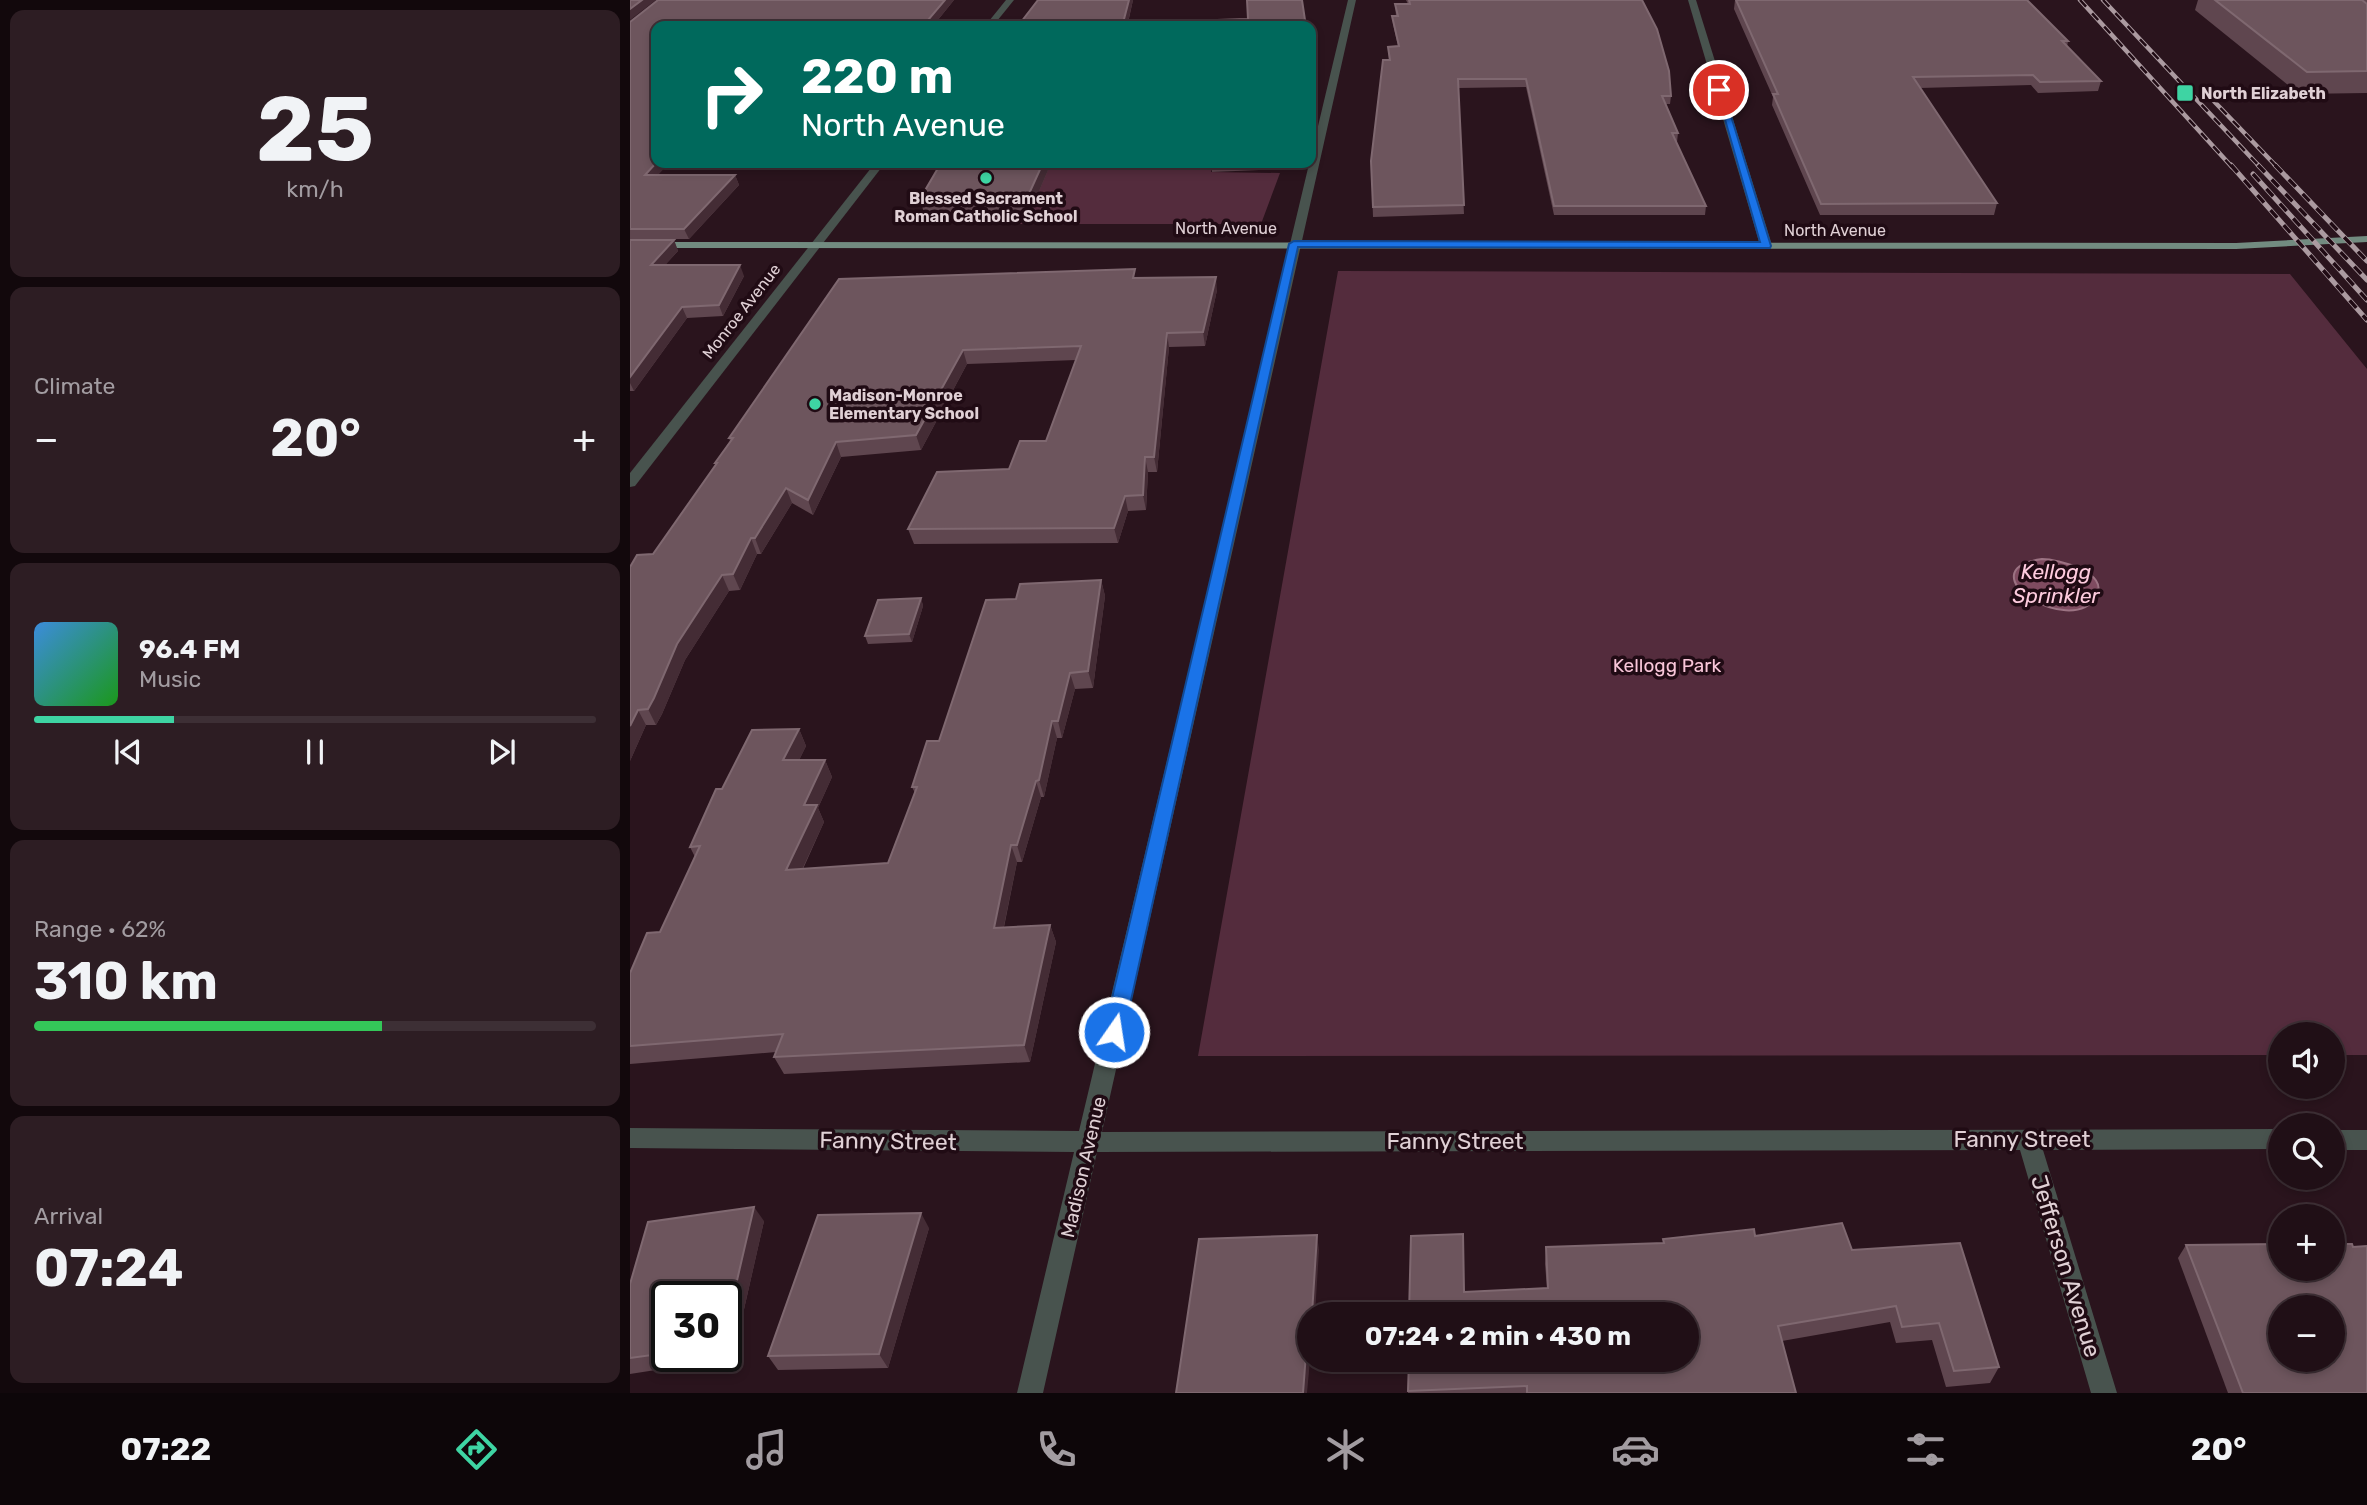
<!DOCTYPE html>
<html lang="en">
<head>
<meta charset="utf-8">
<style>
	body { margin:0; font-family:Rubik,sans-serif; background:#2d1d23; color:#f1f3f6; height:100vh; display:flex; flex-direction:column; font-size:26px; white-space:nowrap }
	* { box-sizing:border-box; margin:0 }
	p { font-size:23px; color:#a29ca1 }
	.icon { flex:none; width:38px; height:38px; fill:none; stroke:currentColor; stroke-width:2; stroke-linecap:round; stroke-linejoin:round }
	.map { position:relative; flex:1; overflow:hidden }
	.side { display:flex; flex-direction:column; gap:10px; padding:10px; background:#12080c; width:630px }
	.side>* { flex:none }
	.hud { position:absolute; left:21px; top:21px; width:665px; height:147px; border-radius:14px; box-shadow:0 4px 10px #0003,0 0 0 2px #3d2f35; background:#00695c; color:#fff; overflow:hidden }
	.fabs { position:absolute; left:1638px; top:1022px; display:grid; gap:14px }
	.fabs a { display:grid; place-items:center; width:77px; height:77px; border-radius:50%; background:#200f16; box-shadow:0 4px 10px #0003,0 0 0 2px #3d2f35; font-size:35px }
	.speed { position:absolute; left:21px; top:1281px; display:flex; gap:14px; font-size:35px; font-weight:700; text-align:center }
	.speed>* { display:grid; place-content:center; width:91px; height:91px; border-radius:50%; background:#200f16; box-shadow:0 4px 10px #0003,0 0 0 2px #3d2f35; line-height:1 }
	.speed .limit { border:4px solid #111; border-radius:10px; background:#fff; color:#111 }
	.pin { position:absolute; display:grid; place-items:center; width:60px; height:60px; color:#fff; margin:-30px; border:4px solid #fff; border-radius:50%; box-shadow:0 2px 7px #0007 }
	.me { position:absolute; width:77px; margin:-38px; rotate:13deg; stroke-linejoin:round; filter:drop-shadow(0 0 5px #0008) }
	.turn { display:flex; align-items:center; gap:24px; height:147px; padding:0 35px; font-size:32px }
	.turn .icon { width:91px; height:91px; stroke-width:2.5 }
	.turn b { display:block; font-size:49px; line-height:60px }
	.big { font-size:52px; font-weight:700; line-height:1.1 }
	.side .card { flex:1; display:flex; flex-direction:column; justify-content:center; gap:10px; min-width:0; padding:0 24px; border-radius:14px; background:#2d1d23 }
	.side .dial { align-items:center; gap:0 }
	.dial b { font-size:91px; line-height:1 }
	.song { display:flex; align-items:center; gap:21px }
	.cover { width:84px; height:84px; border-radius:10px; background:linear-gradient(135deg,hsl(210 70% 55%),hsl(120 70% 35%)) }
	.played { height:7px; border-radius:4px; background:linear-gradient(90deg,#3ed4a3 25%,#3d2f35 25%) }
	.keys { display:flex; justify-content:space-around; direction:ltr }
	.heat { display:flex; justify-content:space-between; align-items:center; font-size:38px; direction:ltr }
	.charge { height:10px; border-radius:5px; background:linear-gradient(90deg,#34c759 62%,#3d2f35 0) }
	.trip { position:absolute; left:667px; top:1302px; width:402px; height:70px; border-radius:35px; background:#200f16; box-shadow:0 4px 10px #0003,0 0 0 2px #3d2f35; font-weight:700; line-height:70px; text-align:center }
	.tab-bar { display:flex; height:112px; justify-content:space-around; align-items:center; background:#0d0609; color:#a29ca1 }
	.tab-bar .icon { width:49px; height:49px }
	.tab-bar .on { color:#3ed4a3 }
	.tab-bar b { font-size:32px; color:#f1f3f6 }
	main { display:flex; flex:1; min-height:0 }
	.map>svg:first-child { display:block }
</style>
</head>
<body>
<main>
<section class="side">
<div class="card dial"><b>25</b><p>km/h</p></div>
<div class="card"><p>Climate</p>
<div class="heat"><a>−</a><b class="big">20°</b><a>+</a></div>
</div>
<div class="card">
<div class="song"><i class="cover"></i><div><b>96.4 FM</b><p>Music</p></div></div>
<div class="played"></div>
<div class="keys"><svg class="icon" aria-label="previous" viewBox="0 0 24 24"><path d="M18 5L8 12l10 7zM5 5v14"/></svg><svg class="icon" aria-label="pause" viewBox="0 0 24 24"><path d="M8 5v14M16 5v14"/></svg><svg class="icon" aria-label="next" viewBox="0 0 24 24"><path d="M6 5l10 7-10 7zM19 5v14"/></svg></div>
</div>
<div class="card"><p>Range · 62%</p><b class="big">310 km</b><div class="charge"></div></div>
<div class="card"><p>Arrival</p><b class="big">07:24</b></div>
</section>
<div class="map">
<svg width="1737" height="1393" viewBox="0 0 1737 1393">
	<rect width="100%" height="100%" fill="#2a141d"/>
	<!-- green -->
	<g fill="#542c3d">
		<polygon points="417,163 582,163 581,172 650,173 631,224 342,224 348,213 397,212"/>
		<polygon points="708,271 1660,274 1737,369 1737,1055 1703,1055 1703,1034 1650,1034 1650,1055 568,1056"/>
	</g>
	<!-- water -->
	<path fill="#7f4b60" stroke="#9c7383" stroke-width="2" d="M 1412,559 C 1427,559 1481,572 1466,597 C 1440,639 1334,570 1412,559 Z"/>
	<g fill="none" stroke-linecap="round" stroke-linejoin="round">
		<!-- minor -->
		<g fill="#48534e" fill-rule="evenodd">
			<polygon points="376,0 384,0 363,26 355,26"/>
			<polygon points="718,0 726,0 472,1132 1650,1129 1650,1149 1413,1150 1487,1393 1461,1393 1390,1150 467,1152 413,1393 387,1393 444,1152 0,1148 0,1128 449,1131"/>
			<polygon points="1058,0 1066,0 1142,245 1140,247 1130,245"/>
			<polygon points="245,163 255,163 5,486 0,487 0,473"/>
			<rect x="1703" y="1130" width="34" height="20"/>
		</g>
		<!-- major -->
		<polygon fill="#728b80" fill-rule="evenodd" points="1737,236 1737,242 1606,249 0,248 0,242 1606,243"/>
		<!-- rail-far1 casing -->
		<g stroke="#ab9aa0" stroke-width="4.5">
			<g id="rail-far1">
				<polyline points="1450,0 1602,167"/>
				<polyline points="1473,0 1630,167"/>
				<polyline points="1578,95 1647,167"/>
			</g>
		</g>
		<!-- rail casing -->
		<g stroke="#ab9aa0" stroke-width="5">
			<g id="rail">
				<polyline points="1601,165 1737,320"/>
				<polyline points="1628,165 1737,280"/>
				<polyline points="1645,165 1737,261"/>
				<polyline points="1623,174 1737,300"/>
			</g>
		</g>
		<!-- rail-far1 -->
		<use href="#rail-far1" stroke="#200b14" stroke-width="2.5" stroke-dasharray="9" stroke-linecap="butt"/>
		<!-- rail -->
		<use href="#rail" stroke="#200b14" stroke-width="3.5" stroke-dasharray="10" stroke-linecap="butt"/>
	</g>
	<!-- wall -->
	<g fill="#5f464f" fill-rule="evenodd">
		<polygon points="28,0 324,0 303,26 26,26 28,175 105,175 109,185 59,239 0,239 0,22"/>
		<polygon points="408,0 503,0 498,23 675,20 676,26 388,26"/>
		<polygon points="776,0 1012,0 1041,96 1040,104 1036,104 1048,133 1047,142 1046,142 1076,206 1075,215 924,215 896,87 828,88 834,214 743,217 741,161 759,60 758,47 768,46 763,24 762,16 766,16 765,4 778,4"/>
		<polygon points="1105,0 1397,0 1438,41 1437,47 1471,81 1468,91 1408,93 1401,85 1290,88 1367,203 1364,215 1190,215 1142,105 1143,97 1104,9"/>
		<polygon points="1568,0 1737,0 1737,93 1669,94 1565,10"/>
		<polygon points="311,163 421,163 401,210 294,213 290,199"/>
		<polygon points="581,163 630,163 629,170 582,172"/>
		<polygon points="0,240 44,240 48,251 35,265 114,276 93,316 57,318 4,391 0,391"/>
		<polygon points="507,278 587,290 575,346 539,347 527,472 518,472 516,510 498,511 488,543 284,544 278,529 379,469 416,441 446,360 337,364 291,450 211,457 183,515 162,503 131,554 127,554 110,590 99,591 55,660 32,714 26,725 16,725 0,761 23,554 86,466 85,463 100,441 99,438"/>
		<polygon points="471,580 475,596 463,688 445,689 432,738 427,738 414,797 411,797 392,862 387,862 374,927 420,925 426,942 400,1062 154,1074 144,1057 146,1052 0,1064 0,973 30,932 65,857 60,847 92,789 169,729 176,746 169,760 195,760 202,777 188,808 194,822 173,869 258,863 285,793 282,787 309,741 386,599"/>
		<polygon points="291,598 293,606 282,642 238,644 235,636"/>
		<path d="M 134,1221 L 103,1358 L 0,1374 L 0,1284 ZM 37,1297 L 96,1297 L 96,1356 L 37,1356 Z"/>
		<polygon points="299,1228 258,1368 148,1370 138,1356"/>
		<polygon points="1125,1236 1222,1250 1369,1367 1360,1383 1316,1387 1302,1340 1266,1343 1260,1322 1152,1341 1166,1393 778,1393 779,1360 917,1288 915,1264 916,1247 1033,1243 1033,1239"/>
		<polygon points="1556,1245 1723,1247 1737,1393 1598,1393 1548,1258"/>
	</g>
	<!-- shaded-wall -->
	<g fill="#442c35">
		<polygon points="12,0 26,0 0,20 0,9"/>
		<polygon points="315,0 324,0 303,26 293,26"/>
		<polygon points="499,0 503,0 497,26 493,23"/>
		<polygon points="26,163 39,163 19,185 15,175"/>
		<polygon points="413,163 421,163 401,210 398,196"/>
		<polygon points="105,175 109,185 59,239 54,229"/>
		<polygon points="44,240 48,251 25,276 21,265"/>
		<polygon points="110,265 114,276 93,316 89,305"/>
		<polygon points="586,277 587,290 575,346 573,332"/>
		<polygon points="52,307 57,318 4,391 0,383 0,377"/>
		<polygon points="537,333 539,347 527,472 524,457"/>
		<polygon points="333,350 337,364 291,450 286,435"/>
		<polygon points="206,442 211,457 183,515 178,500"/>
		<polygon points="515,457 518,472 516,510 513,495"/>
		<polygon points="156,488 162,503 131,554 125,538"/>
		<polygon points="495,496 498,511 488,543 484,528"/>
		<polygon points="121,538 127,554 110,590 103,574"/>
		<polygon points="92,575 99,591 55,660 32,714 26,725 18,709 47,644"/>
		<polygon points="471,580 475,596 463,688 458,671"/>
		<polygon points="291,598 293,606 282,642 279,634"/>
		<polygon points="440,673 445,689 432,738 428,721"/>
		<polygon points="8,710 16,725 0,761 0,726"/>
		<polygon points="422,721 427,738 414,797 409,780"/>
		<polygon points="169,729 176,746 161,777 153,760"/>
		<polygon points="195,760 202,777 188,808 194,822 164,887 156,870 174,805"/>
		<polygon points="406,781 411,797 392,862 387,845"/>
		<polygon points="381,845 387,862 370,945 364,928"/>
		<polygon points="420,925 426,942 400,1062 394,1045"/>
		<polygon points="124,1207 134,1221 103,1358 96,1349 96,1328"/>
		<polygon points="291,1213 299,1228 258,1368 249,1354"/>
		<polygon points="687,1235 689,1250 685,1314 682,1314"/>
		<polygon points="679,1321 680,1360 677,1393 673,1393"/>
	</g>
	<!-- building -->
	<g fill="#6d555d" stroke="#7f6870" stroke-width="2" fill-rule="evenodd">
		<polygon points="0,0 12,0 0,9"/>
		<polygon points="28,0 315,0 293,26 26,26 26,163 15,175 105,175 54,229 0,229 0,22"/>
		<polygon points="408,0 499,0 493,23 618,19 617,0 672,0 675,20 668,20 667,26 388,26"/>
		<polygon points="779,0 1012,0 1027,29 1039,71 1041,96 1032,96 1048,133 1042,133 1076,206 924,206 896,79 828,79 834,205 743,207 741,161 753,60 760,60 758,47 769,46 762,16 768,16 765,4 780,4"/>
		<polygon points="1106,0 1397,0 1438,41 1432,41 1471,81 1410,82 1403,75 1283,77 1367,203 1191,204 1143,94 1148,94"/>
		<polygon points="1585,0 1732,0 1737,4 1737,71 1677,72"/>
		<polygon points="311,163 413,163 398,196 290,199"/>
		<polygon points="0,240 44,240 21,265 110,265 89,305 52,307 0,377"/>
		<polygon points="505,269 503,278 586,277 573,332 537,333 524,457 515,457 513,495 495,496 484,528 278,529 307,472 379,469 390,441 416,441 451,346 333,350 286,435 206,442 178,500 156,488 125,538 121,538 103,574 92,575 47,644 24,698 18,709 8,710 0,726 0,567 7,555 23,554 87,463 85,463 103,438 99,438 209,279"/>
		<polygon points="471,580 458,671 440,673 428,721 422,721 409,780 406,781 387,845 381,845 364,928 420,925 394,1045 144,1057 153,1034 0,1046 0,973 17,933 30,932 70,846 60,847 86,789 92,789 122,730 169,729 153,760 195,760 174,805 187,805 156,870 258,863 287,787 282,787 297,741 309,741 356,600 386,599 390,584"/>
		<polygon points="291,598 279,634 235,636 248,600"/>
		<polygon points="124,1207 96,1328 96,1297 37,1297 37,1353 0,1358 0,1284 18,1222"/>
		<polygon points="291,1213 249,1354 138,1356 188,1215"/>
		<polygon points="1212,1223 1222,1250 1330,1243 1369,1367 1324,1371 1309,1323 1272,1327 1266,1306 1148,1326 1166,1393 897,1393 897,1386 778,1391 779,1360 1057,1360 1057,1314 779,1314 781,1236 833,1234 834,1292 918,1288 916,1247 1034,1243 1033,1239 1124,1229 1125,1236"/>
		<polygon points="687,1235 682,1314 679,1314 673,1393 546,1393 569,1239"/>
		<path d="M 1650,1244 L 1650,1269 L 1703,1269 L 1703,1244 L 1722,1244 L 1723,1247 L 1737,1246 L 1737,1393 L 1613,1393 L 1556,1245 ZM 1650,1307 L 1703,1307 L 1703,1360 L 1650,1360 Z"/>
	</g>
	<!-- route -->
	<polygon fill="#1a73e8" stroke="#114b97" stroke-width="2" points="1086,88 1093,90 1141,246 1140,248 668,247 494,1032 491,1038 484,1041 477,1038 474,1032 659,244 664,241 1130,242"/>
	<!-- markers -->
	<g fill="#3ed4a3" stroke="#200b14" stroke-width="2.5">
		<rect x="1546" y="84" width="18" height="18" rx="3.5"/>
		<circle cx="356" cy="178" r="7"/>
		<circle cx="185" cy="404" r="7"/>
	</g>
	<g text-anchor="middle" stroke-width="7" stroke-linejoin="round" paint-order="stroke">
		<!-- far-poi labels -->
		<g font-size="16" font-weight="bold" fill="#e0d0d5" stroke="#200b14" text-anchor="start">
			<text x="1571" y="99">North Elizabeth</text>
			<text x="356" y="204" text-anchor="middle">Blessed Sacrament<tspan x="356" dy="18">Roman Catholic School</tspan></text>
			<text x="199" y="401">Madison-Monroe<tspan x="199" dy="18">Elementary School</tspan></text>
		</g>
		<!-- far-street labels -->
		<g font-size="16" fill="#e0d0d5" stroke="#200b14">
			<text x="596" y="234">North Avenue</text>
			<text x="1205" y="236">North Avenue</text>
			<text transform="translate(111 311) rotate(-52)" y="6">Monroe Avenue</text>
		</g>
		<!-- park labels -->
		<g font-size="19" fill="#f9c6d9" stroke="#200b14">
			<text x="1037" y="672">Kellogg Park</text>
		</g>
		<!-- street labels -->
		<g font-size="19" fill="#e0d0d5" stroke="#200b14">
			<text transform="translate(453 1167) rotate(-77)" y="7">Madison Avenue</text>
		</g>
		<!-- water labels -->
		<g font-size="21" font-style="italic" fill="#fecbde" stroke="#200b14">
			<text x="1426" y="579">Kellogg<tspan x="1426" dy="24">Sprinkler</tspan></text>
		</g>
		<!-- near-street labels -->
		<g font-size="23" fill="#e0d0d5" stroke="#200b14">
			<text x="1392" y="1147">Fanny Street</text>
			<text transform="translate(258 1141) rotate(1)" y="8">Fanny Street</text>
			<text x="825" y="1149">Fanny Street</text>
			<text transform="translate(1436 1266) rotate(73)" y="8">Jefferson Avenue</text>
		</g>
	</g>
</svg>
<div class="fabs">
<a><svg class="icon" aria-label="sound" viewBox="0 0 24 24"><path d="M4 9h4l5-4v14l-5-4H4zM17 9q2 3 0 6"/></svg></a>
<a><svg class="icon" aria-label="search" viewBox="0 0 24 24"><circle cx="10" cy="10" r="6"/><path d="M15 15l6 6"/></svg></a>
<a>+</a>
<a>−</a>
</div>
<div class="speed"><div class="limit">30</div></div>
<div class="pin" style="left:1089px;top:90px;background:#d93025"><svg class="icon" aria-label="arrive" viewBox="0 0 24 24"><path d="M6 21V4h12l-3 4 3 4H6"/></svg></div>
<svg class="me" style="left:484px;top:1032px" viewBox="-20 -20 40 40"><circle r="17" fill="#1a73e8" stroke="#fff" stroke-width="3"/><path d="M0-11L8 9 0 5-8 9z" fill="#fff"/></svg>
<div class="trip">07:24 · 2 min · 430 m</div>
<div class="hud">
<div class="turn"><svg class="icon" aria-label="right" viewBox="0 0 24 24"><path d="M7 20v-9h11M14 6l5 5-5 5"/></svg><div><b>220 m</b>North Avenue</div></div>
</div>
</div>
</main>
<nav class="tab-bar">
<b>07:22</b>
<svg class="icon on" aria-label="directions" viewBox="0 0 24 24"><path d="M12 3l9 9-9 9-9-9zM9 14v-3h6M13 9l2 2-2 2"/></svg>
<svg class="icon" aria-label="music" viewBox="0 0 24 24"><path d="M9 18V5l10-2v13"/><circle cx="6" cy="18" r="3"/><circle cx="16" cy="16" r="3"/></svg>
<svg class="icon" aria-label="phone" viewBox="0 0 24 24"><path d="M5 4h4l2 5-3 2q2 4 5 5l2-3 5 2v4C11 20 4 13 5 4z"/></svg>
<svg class="icon" aria-label="climate" viewBox="0 0 24 24"><path d="M12 3v18M4 7l16 10M4 17L20 7"/></svg>
<svg class="icon" aria-label="car" viewBox="0 0 24 24"><path d="M5 17H2v-5l4-1 3-4h7l3 4 3 1v5h-3M9 17h6M6 11h13"/><circle cx="7" cy="17" r="2"/><circle cx="17" cy="17" r="2"/></svg>
<svg class="icon" aria-label="filters" viewBox="0 0 24 24"><path d="M4 7h16M4 17h16"/><circle cx="9" cy="7" r="2"/><circle cx="15" cy="17" r="2"/></svg>
<b>20°</b>
</nav>
</body>
</html>
